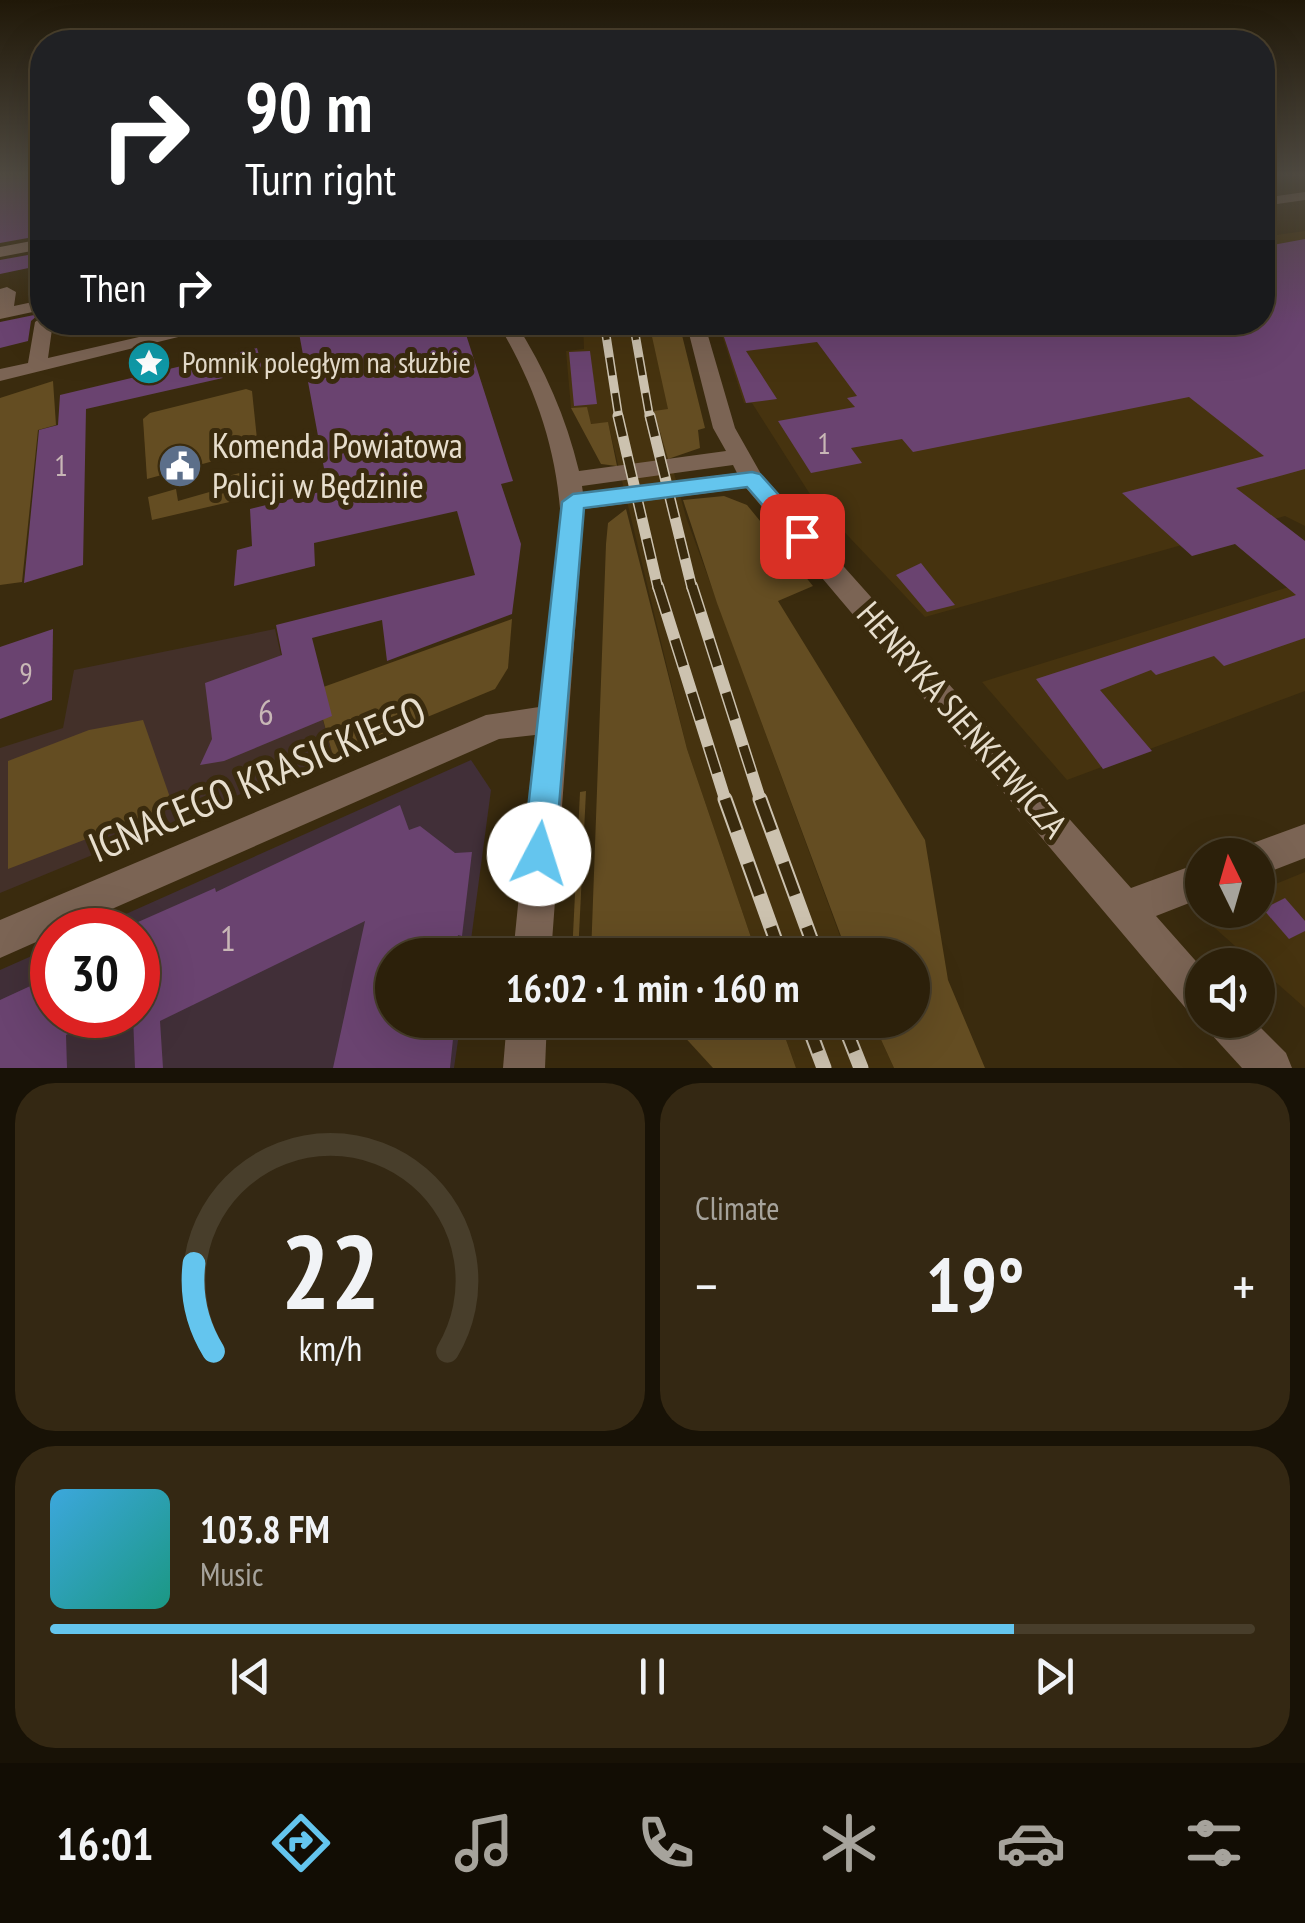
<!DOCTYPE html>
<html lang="en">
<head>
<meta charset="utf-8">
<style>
	body { margin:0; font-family:"PT Sans Narrow",sans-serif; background:#342813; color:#f1f3f6; height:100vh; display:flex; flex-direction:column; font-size:38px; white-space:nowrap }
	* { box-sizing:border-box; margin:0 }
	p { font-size:32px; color:#a6a39c }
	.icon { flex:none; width:55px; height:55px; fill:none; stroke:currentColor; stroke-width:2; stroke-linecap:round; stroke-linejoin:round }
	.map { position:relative; height:1068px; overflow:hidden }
	.side { display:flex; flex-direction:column; gap:15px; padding:15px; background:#181206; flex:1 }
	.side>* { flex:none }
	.guide { position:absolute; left:30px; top:30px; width:1245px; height:305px; border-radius:40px; box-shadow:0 10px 40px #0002,0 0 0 2px #483e2b; background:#202124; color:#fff; overflow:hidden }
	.needle { width:65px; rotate:355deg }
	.controls { position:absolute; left:1185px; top:838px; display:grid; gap:20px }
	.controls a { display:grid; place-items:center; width:90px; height:90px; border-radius:50%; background:#2c200a; box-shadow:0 10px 40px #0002,0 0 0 2px #483e2b; font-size:50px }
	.speed { position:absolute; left:30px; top:908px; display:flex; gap:20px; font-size:50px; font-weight:700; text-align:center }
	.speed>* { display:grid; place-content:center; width:130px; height:130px; border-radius:50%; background:#2c200a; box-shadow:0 10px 40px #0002,0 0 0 2px #483e2b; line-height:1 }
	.speed .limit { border:15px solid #d22; background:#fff; color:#111 }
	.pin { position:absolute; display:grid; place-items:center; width:85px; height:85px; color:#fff; margin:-42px; border-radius:20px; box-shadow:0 5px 15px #0006 }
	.me { position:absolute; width:110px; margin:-55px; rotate:5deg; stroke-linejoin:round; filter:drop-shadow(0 0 8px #0008) }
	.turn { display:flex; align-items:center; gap:35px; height:210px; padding:0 50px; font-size:45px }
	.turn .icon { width:130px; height:130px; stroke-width:2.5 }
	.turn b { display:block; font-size:70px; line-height:85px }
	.then { display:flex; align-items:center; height:95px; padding:0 50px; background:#0003; gap:20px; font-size:38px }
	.big { font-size:75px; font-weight:800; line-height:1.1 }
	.side .card { flex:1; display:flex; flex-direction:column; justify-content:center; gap:15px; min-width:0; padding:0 35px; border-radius:40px; background:#342813 }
	.side .dial { align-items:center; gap:0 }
	.dial svg { height:260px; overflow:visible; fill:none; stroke:#483e2b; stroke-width:7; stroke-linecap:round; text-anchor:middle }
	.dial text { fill:#f1f3f6; stroke:none }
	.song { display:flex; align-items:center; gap:30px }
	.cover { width:120px; height:120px; border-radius:15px; background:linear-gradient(135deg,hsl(200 70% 55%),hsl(170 70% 35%)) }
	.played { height:10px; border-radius:5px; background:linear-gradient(90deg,#64c5ee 80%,#483e2b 80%) }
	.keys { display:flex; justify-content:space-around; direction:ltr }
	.heat { display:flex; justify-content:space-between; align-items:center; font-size:55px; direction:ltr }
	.side .tiles { flex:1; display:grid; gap:15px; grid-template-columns:1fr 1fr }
	.card:last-child { grid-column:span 2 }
	.trip { position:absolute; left:375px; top:938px; width:555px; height:100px; border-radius:50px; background:#2c200a; box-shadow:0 10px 40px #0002,0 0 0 2px #483e2b; font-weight:800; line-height:100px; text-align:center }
	.tab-bar { display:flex; height:160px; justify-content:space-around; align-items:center; background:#120d04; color:#a6a39c }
	.tab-bar .icon { width:70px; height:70px }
	.tab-bar .active { color:#64c5ee }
	.tab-bar b { font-size:45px; color:#f1f3f6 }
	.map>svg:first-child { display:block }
</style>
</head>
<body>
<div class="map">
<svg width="1305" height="1068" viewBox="0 0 1305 1068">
	<rect width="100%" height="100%" fill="#3a2b0e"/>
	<!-- commercial -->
	<polygon fill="#412f38" points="471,760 491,790 469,955 392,955 392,1020 461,1020 454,1068 0,1068 0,970 52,947 52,1015 138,1015 138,930 90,930"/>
	<!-- built -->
	<g fill="#46330f">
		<polygon points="1305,231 1305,526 1285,516 925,617 813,499 752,403 744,403 718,323 1262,322 1263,237"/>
		<polygon points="583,323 658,323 678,414 659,418 686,517 847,955 757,955 687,749 608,423 590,424 587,408 571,408 566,351 584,349"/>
		<polygon points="1305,582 1305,691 1067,780 982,682"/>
		<polygon points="1305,872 1305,1008 1199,914 1209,910 1258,910 1258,891"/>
		<polygon points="779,1020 872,1020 894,1068 796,1068"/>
	</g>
	<!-- education -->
	<polygon fill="#433029" points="275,629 287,682 310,674 333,756 0,893 0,748 63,728 74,670"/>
	<!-- green -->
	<g fill="#644d22">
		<polygon points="649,323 679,323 705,428 698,430 700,448 668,459 654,411 668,409"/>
		<polygon points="53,381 56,425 38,430 22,582 0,585 0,398"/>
		<polygon points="246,389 252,391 258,449 147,479 143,419 150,413"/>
		<polygon points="587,407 591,424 608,422 617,466 601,464 571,408"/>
		<polygon points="251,470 251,497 152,520 148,497 176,489 178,501 227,487 228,476"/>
		<polygon points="724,496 747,505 813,586 778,601 925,840 948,980 985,1068 894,1068 872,1020 912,1020 912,955 848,955 717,603 683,500"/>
		<polygon points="626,509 687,749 757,955 591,955 606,544 608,523"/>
		<polygon points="512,619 508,668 495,689 333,756 315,690"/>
		<polygon points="143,720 173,806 8,869 8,761 89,730"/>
		<polygon points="586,791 578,955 572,955 580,792"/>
		<polygon points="669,1020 779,1020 796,1068 713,1068"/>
	</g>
	<!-- building -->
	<g fill="#6a4370">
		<polygon points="0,174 42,174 39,236 0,243"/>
		<polygon points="1305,239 1305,469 1236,488 1305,541 1305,638 1224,666 1214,656 1156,675 1151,670 1100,690 1152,751 1103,769 1036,679 1296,595 1235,544 1192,556 1122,493 1264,456 1189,397 913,452 902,439 851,448 862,463 811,473 778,421 855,407 847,398 857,396 817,342 746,351 777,399 746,403 719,322 1262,322 1262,247"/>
		<polygon points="39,253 38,266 0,274 0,260"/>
		<polygon points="39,314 31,321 28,341 0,348 0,322"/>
		<polygon points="341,322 462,322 513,481 501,484 521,544 512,614 387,661 382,620 312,638 332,716 224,761 200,765 212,739 205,683 282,655 276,625 475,575 457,511 314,543 315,566 234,586 237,550 252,546 250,509 328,490 299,333"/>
		<polygon points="257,348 263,369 86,409 83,565 24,583 39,430 58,425 60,395"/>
		<polygon points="590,351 597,404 574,406 569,352"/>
		<polygon points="921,563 936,582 955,605 927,612 896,575"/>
		<polygon points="53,629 52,700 0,719 0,647"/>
		<polygon points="400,805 409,830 420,826 455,853 472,852 462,936 458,935 455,955 392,955 392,1020 455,1020 450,1068 333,1068 365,921 160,1021 163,1068 135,1068 133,1015 138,1015 138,922 215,888 216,892"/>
		<polygon points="1285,898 1305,921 1305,931 1289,939 1263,909"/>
		<polygon points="52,976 52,1015 107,1015 66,1035 67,1068 0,1068 0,1000"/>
	</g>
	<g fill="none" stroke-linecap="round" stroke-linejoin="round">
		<!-- minor -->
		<g fill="#7b6454" fill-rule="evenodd">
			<polygon points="1305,192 1305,200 1262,206 1262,198"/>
			<polygon points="42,239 42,249 0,257 0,247"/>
			<polygon points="7,287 16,292 14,306 42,300 42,310 0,319 0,289"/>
			<polygon points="42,317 42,322 53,322 48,358 204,322 239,322 0,381 0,369 28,363 35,322"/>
			<path d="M 497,322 L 515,322 C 545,369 566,417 579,471 L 726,451 L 713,428 L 686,322 L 704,322 L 735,428 L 761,474 L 1131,888 L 1202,862 L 1202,898 L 1156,916 L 1202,968 L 1202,1017 L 1188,1011 L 746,488 L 584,509 L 551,955 L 513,955 L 535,735 L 499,739 L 64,930 L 52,930 L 52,935 L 0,958 L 0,920 L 486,715 L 539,707 L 561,524 C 558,451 535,385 497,322 ZM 733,465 L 737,473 L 583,493 L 582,486 Z"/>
			<polygon points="1305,824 1305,858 1258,876 1258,855 1242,855 1245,846"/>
			<polygon points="507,1020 547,1020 545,1068 503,1068"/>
			<polygon points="1205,1020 1253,1020 1286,1053 1292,1068 1242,1068 1211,1034"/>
		</g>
		<!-- rail-far3 casing -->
		<g stroke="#ccc2af" stroke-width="9">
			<g id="rail-far3">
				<polyline points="604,322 619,419"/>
				<polyline points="633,322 650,419"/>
			</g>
		</g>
		<!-- rail-far2 casing -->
		<g stroke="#ccc2af" stroke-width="11">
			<g id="rail-far2">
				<polyline points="618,416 658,588"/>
				<polyline points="650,416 692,588"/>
			</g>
		</g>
		<!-- rail-far1 casing -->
		<g stroke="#ccc2af" stroke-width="12">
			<g id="rail-far1">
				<polyline points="658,586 726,802"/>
				<polyline points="692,586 761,802"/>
			</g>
		</g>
		<!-- rail casing -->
		<g stroke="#ccc2af" stroke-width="15">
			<g id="rail">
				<polyline points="725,799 781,955"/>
				<polyline points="760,799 817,955"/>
				<polyline points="806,1020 824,1068"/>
				<polyline points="842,1020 861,1068"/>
			</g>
		</g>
		<!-- rail-far3 -->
		<use href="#rail-far3" stroke="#3a2b0e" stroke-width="6" stroke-dasharray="18" stroke-linecap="butt"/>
		<!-- rail-far2 -->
		<use href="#rail-far2" stroke="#3a2b0e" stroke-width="8" stroke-dasharray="21" stroke-linecap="butt"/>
		<!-- rail-far1 -->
		<use href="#rail-far1" stroke="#3a2b0e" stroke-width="9" stroke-dasharray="28" stroke-linecap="butt"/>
		<!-- rail -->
		<use href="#rail" stroke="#3a2b0e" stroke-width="11" stroke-dasharray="34" stroke-linecap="butt"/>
	</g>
	<!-- sky -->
	<linearGradient id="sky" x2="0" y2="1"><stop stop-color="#201808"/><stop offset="0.54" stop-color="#4f4a41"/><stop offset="1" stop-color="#4f4a41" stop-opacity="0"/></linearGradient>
	<rect width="1305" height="324" fill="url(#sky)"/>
	<!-- route -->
	<polygon fill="#64c5ee" stroke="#41809b" stroke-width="2.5" points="752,472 760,474 810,530 813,536 810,541 794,541 747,487 584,508 555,854 551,865 539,870 528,865 523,854 562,502 573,494"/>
	<!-- icons -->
	<defs>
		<g id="sight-disc" transform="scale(2.25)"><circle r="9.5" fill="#0f9aa8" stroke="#3a2b0e"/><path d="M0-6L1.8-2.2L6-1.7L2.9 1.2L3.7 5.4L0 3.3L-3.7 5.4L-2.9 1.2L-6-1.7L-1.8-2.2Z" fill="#fff"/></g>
		<g id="civic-disc" transform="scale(2.25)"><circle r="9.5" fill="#5c6f8a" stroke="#3a2b0e"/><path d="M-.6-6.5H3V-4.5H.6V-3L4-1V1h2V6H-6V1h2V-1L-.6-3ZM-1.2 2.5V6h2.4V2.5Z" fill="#fff"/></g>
	</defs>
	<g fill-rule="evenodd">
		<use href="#sight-disc" x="149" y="363"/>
		<use href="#civic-disc" x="180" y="466"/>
	</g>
	<g text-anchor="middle" stroke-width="10" stroke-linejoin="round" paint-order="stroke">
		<!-- far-poi labels -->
		<g font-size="30" fill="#e7decd" stroke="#3a2b0e" text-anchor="start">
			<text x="182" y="373">Pomnik poległym na służbie</text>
		</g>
		<!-- number labels -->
		<g font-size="30" fill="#c8b7b6">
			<text x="824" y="454">1</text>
			<text x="61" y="476">1</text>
			<text x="26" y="684">9</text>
		</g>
		<!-- poi labels -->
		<g font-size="35" fill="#e7decd" stroke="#3a2b0e" text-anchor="start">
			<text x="212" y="458">Komenda Powiatowa<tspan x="212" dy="40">Policji w Będzinie</tspan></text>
		</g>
		<!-- near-number labels -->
		<g font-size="35" fill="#c8b7b6">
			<text x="266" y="725">6</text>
			<text x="228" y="951">1</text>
		</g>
		<!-- street labels -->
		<g font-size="35" fill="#e7decd" stroke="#3a2b0e">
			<text transform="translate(962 720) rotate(49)" y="12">HENRYKA SIENKIEWICZA</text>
		</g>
		<!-- near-street labels -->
		<g font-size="42" fill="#e7decd" stroke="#3a2b0e">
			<text transform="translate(257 779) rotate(-23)" y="15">IGNACEGO KRASICKIEGO</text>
		</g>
	</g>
</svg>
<div class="controls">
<a><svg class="needle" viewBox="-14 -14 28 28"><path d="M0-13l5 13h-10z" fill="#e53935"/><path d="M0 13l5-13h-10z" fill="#a6a39c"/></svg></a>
<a><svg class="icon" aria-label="sound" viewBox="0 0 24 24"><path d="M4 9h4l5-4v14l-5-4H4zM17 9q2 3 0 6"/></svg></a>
</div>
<div class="speed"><div class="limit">30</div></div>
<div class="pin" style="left:802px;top:536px;background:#d93025"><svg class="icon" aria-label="arrive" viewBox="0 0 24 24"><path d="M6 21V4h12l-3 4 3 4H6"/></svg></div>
<svg class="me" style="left:539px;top:854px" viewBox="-20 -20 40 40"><circle r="19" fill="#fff"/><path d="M0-13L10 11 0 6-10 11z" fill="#64c5ee"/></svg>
<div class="trip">16:02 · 1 min · 160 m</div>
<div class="guide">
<div class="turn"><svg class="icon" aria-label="right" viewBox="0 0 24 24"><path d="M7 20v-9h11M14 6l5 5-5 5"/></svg><div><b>90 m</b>Turn right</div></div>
<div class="then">Then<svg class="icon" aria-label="right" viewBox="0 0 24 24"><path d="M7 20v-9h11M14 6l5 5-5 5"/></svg></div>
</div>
</div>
<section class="side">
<div class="tiles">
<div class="card dial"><svg viewBox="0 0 100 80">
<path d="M14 69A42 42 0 1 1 86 69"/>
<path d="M14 69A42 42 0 0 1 8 42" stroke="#64c5ee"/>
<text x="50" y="56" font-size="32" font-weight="700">22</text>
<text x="50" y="72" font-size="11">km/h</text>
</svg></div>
<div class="card"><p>Climate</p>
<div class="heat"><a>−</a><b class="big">19°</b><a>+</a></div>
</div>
<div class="card">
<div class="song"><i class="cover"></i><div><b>103.8 FM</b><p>Music</p></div></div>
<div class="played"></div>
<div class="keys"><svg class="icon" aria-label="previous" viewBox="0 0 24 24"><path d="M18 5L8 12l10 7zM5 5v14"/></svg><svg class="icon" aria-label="pause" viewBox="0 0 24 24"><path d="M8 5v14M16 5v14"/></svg><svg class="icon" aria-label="next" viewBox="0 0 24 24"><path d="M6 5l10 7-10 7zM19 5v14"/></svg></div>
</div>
</div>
</section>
<nav class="tab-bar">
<b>16:01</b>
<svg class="icon active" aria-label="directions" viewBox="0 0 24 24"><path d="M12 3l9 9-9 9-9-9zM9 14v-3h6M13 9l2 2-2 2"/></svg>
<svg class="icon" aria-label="music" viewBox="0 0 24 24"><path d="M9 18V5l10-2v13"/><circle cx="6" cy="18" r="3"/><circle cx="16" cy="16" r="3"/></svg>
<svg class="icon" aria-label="phone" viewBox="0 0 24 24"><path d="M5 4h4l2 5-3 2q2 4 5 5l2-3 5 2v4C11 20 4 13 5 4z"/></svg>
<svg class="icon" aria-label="climate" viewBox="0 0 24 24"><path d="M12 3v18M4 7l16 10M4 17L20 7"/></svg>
<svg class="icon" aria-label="car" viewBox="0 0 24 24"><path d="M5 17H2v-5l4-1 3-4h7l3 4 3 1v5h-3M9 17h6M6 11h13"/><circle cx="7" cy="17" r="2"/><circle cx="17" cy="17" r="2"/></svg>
<svg class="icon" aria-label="filters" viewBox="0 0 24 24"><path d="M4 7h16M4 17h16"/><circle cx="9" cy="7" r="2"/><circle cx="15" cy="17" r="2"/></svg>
</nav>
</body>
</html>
